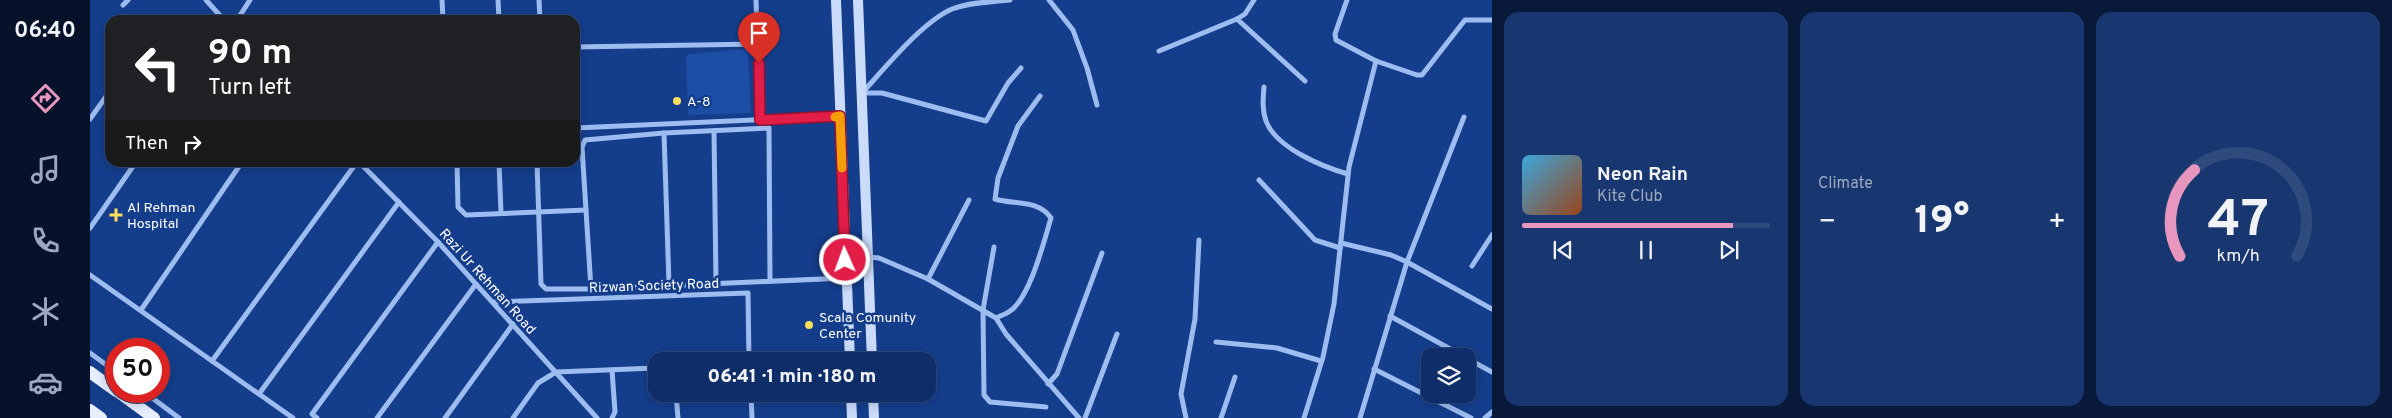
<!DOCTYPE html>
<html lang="en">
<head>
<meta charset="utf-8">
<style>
	body { margin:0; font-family:Overpass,sans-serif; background:#18366f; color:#f1f3f6; height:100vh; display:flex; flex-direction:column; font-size:19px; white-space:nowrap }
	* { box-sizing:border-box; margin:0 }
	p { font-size:16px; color:#9ba8c0 }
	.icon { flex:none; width:28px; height:28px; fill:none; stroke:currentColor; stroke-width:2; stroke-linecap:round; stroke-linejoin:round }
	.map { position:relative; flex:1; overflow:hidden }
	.details { display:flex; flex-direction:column; gap:12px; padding:12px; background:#08193a; width:900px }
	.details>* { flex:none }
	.guide { position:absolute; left:15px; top:15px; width:475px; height:152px; border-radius:15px; box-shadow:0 2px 12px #0003,0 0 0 1px #2f4a7d; background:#202124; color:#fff; overflow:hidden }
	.buttons { position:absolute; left:1331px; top:348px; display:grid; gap:10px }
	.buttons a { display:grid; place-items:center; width:55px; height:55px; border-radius:10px; background:#0f2e69; box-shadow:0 2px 12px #0003,0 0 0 1px #2f4a7d; font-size:25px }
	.speed { position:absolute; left:15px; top:338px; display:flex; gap:10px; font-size:25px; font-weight:700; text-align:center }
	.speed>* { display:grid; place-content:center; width:65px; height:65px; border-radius:50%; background:#0f2e69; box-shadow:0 2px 12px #0003,0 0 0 1px #2f4a7d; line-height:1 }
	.speed .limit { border:8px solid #d22; background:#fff; color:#111 }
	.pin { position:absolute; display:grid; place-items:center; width:42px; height:42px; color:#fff; margin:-51px -21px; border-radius:50% 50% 50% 0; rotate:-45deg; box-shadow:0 0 5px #0007 }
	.pin .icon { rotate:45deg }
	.me { position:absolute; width:55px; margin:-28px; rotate:358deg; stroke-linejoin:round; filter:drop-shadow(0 0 4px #0008) }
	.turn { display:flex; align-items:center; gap:18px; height:105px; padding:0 20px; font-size:22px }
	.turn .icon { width:65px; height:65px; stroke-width:2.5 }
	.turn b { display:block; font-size:35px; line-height:42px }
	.then { display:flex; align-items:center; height:48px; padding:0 20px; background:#0003; gap:10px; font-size:19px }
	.big { font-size:38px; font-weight:800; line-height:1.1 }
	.details .card { flex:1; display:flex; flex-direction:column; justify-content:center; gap:8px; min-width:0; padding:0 18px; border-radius:15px; background:#18366f }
	.details .dial { align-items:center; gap:0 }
	.dial svg { height:130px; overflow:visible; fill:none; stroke:#2f4a7d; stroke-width:7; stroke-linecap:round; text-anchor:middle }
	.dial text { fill:#f1f3f6; stroke:none }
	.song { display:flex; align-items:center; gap:15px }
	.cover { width:60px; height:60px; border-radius:8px; background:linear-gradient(135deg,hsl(200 70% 55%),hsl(20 70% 35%)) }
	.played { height:5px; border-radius:2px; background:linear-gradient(90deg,#e797bd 85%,#2f4a7d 85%) }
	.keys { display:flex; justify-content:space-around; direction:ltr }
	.heat { display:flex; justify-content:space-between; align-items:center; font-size:28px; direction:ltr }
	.details .tiles { flex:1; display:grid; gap:12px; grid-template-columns:repeat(3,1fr) }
	.trip { position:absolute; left:558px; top:352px; width:288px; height:50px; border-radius:15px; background:#0f2e69; box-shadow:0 2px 12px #0003,0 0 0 1px #2f4a7d; font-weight:800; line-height:50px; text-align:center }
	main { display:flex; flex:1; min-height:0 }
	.dock { display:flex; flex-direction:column; width:90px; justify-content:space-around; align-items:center; background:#06122a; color:#9ba8c0 }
	.dock .icon { width:35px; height:35px }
	.dock .on { color:#e797bd }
	.dock b { font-size:22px; color:#f1f3f6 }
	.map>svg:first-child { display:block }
</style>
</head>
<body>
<main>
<nav class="dock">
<b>06:40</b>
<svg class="icon on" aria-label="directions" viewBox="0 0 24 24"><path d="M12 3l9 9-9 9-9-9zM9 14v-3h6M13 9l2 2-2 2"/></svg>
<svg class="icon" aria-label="music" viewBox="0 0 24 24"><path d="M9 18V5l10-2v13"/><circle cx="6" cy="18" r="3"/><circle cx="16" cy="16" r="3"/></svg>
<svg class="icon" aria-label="phone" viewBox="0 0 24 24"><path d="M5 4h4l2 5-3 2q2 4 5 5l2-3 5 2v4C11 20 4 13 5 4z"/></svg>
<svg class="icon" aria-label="climate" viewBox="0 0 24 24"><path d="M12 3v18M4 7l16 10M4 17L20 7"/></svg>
<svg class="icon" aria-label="car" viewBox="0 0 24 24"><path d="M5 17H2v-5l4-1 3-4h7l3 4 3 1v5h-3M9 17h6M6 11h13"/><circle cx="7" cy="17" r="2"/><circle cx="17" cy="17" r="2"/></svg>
</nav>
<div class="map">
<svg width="1402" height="418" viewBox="0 0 1402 418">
	<rect width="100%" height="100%" fill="#143e8c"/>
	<!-- green -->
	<polygon fill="#1c4ea6" points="658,49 661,113 598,115 596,56 599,54"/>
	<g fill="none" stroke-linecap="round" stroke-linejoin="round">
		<!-- minor -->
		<g stroke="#9dbcf0" stroke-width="5">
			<polyline points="116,0 134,20"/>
			<polyline points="352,0 353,20"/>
			<polyline points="408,0 409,20"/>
			<polyline points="449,0 450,20"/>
			<polyline points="666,0 670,121"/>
			<polyline points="959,0 983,30 997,68 1007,105"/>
			<polyline points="1257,0 1245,34 1246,40 1286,61 1327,75 1332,75 1375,20 1402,20"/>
			<polyline points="33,5 38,0"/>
			<polyline points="1147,19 1215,81"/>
			<polyline points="147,20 160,0"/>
			<polyline points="485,47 668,44"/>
			<polyline points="1069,51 1147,19 1155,14 1164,0"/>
			<path d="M 1174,87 C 1173,99 1172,110 1176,121 C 1186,148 1233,167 1258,174"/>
			<polyline points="772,93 792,93 896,121 918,83 931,68"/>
			<path d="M 772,93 C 795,68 832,22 862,9 C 880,2 901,2 920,0"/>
			<polyline points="0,119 20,91"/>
			<polyline points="485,128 750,116"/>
			<polyline points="624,131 626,283"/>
			<polyline points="574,133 579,284"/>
			<polyline points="269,162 348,242 507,418"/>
			<polyline points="367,162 368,207 376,215 496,210"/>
			<polyline points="409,162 411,213"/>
			<polyline points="447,162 451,284 456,289 501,289"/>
			<polyline points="1169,180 1225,240 1250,248"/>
			<polyline points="0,228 46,162"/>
			<polyline points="1251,243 1301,255 1317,262 1402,309"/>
			<polyline points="904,247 893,310 894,395 900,402 956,407"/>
			<polyline points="778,257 789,258 838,279 906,318 916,334 989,418"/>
			<polyline points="1382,266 1402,235"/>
			<polyline points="0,275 203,418"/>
			<polyline points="838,279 879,200"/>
			<polyline points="680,280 679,128 574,133 495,140 492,147 501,289 756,278"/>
			<polyline points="403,302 658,293 659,361"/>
			<polyline points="51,310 152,162"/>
			<polyline points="1300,316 1373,356"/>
			<path d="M 906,318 C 910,316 916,314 920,311 C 940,298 954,241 961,218 C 948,199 924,205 905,199 L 908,178 L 928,126 L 950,96"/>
			<polyline points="1126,342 1187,348 1231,361"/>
			<polyline points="0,353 26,372"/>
			<polyline points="1378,359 1402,372"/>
			<polyline points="122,361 267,162"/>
			<polyline points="1284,369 1381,418"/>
			<polyline points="522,370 525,412 522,418"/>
			<polyline points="958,384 967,374 1012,253"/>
			<polyline points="53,391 89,418"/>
			<polyline points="169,394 309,202"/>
			<polyline points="586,394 588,418"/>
			<polyline points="661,394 662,418"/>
			<polyline points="227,418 222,414 348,242"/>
			<polyline points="287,418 386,284"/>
			<polyline points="355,418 423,324"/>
			<polyline points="423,418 448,383 466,372 566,368"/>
			<polyline points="995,418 1027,334"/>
			<polyline points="1096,418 1091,394 1105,319 1109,240"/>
			<polyline points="1131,418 1145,377"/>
			<polyline points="1214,418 1233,357 1244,304 1259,167 1286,61"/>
			<polyline points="1270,418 1317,262 1374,117"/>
			<polyline points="1395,418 1402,412"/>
		</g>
		<!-- secondary -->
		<g stroke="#cbdcfb" stroke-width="10">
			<polyline points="746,0 760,361"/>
			<polyline points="768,0 782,361"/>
			<polyline points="761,394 762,418"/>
			<polyline points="783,394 784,418"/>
		</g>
		<!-- primary -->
		<g stroke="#e7eeff" stroke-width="12">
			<polyline points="0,372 26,391"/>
			<polyline points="27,391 64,418"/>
			<polyline points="0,410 11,418"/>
		</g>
	</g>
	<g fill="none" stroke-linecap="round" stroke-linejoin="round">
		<!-- route casing -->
		<g stroke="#92132f" stroke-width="12">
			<polyline id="route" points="669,63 670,120 750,116 755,260"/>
		</g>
		<!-- route -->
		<use href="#route" stroke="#e11d48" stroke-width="9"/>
		<!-- slow -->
		<polyline stroke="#f59e0b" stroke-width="9" points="745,117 750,116 752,168"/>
	</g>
	<!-- markers -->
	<g fill="#ffde5d" stroke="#143e8c" stroke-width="2">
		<circle cx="587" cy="101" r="5"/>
		<path d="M23.5 207.5h5v5h5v5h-5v5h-5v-5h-5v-5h5z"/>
		<circle cx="719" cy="325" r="5"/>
	</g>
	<g text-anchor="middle" stroke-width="5" stroke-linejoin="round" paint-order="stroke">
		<!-- poi labels -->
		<g font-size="14" fill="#fff" stroke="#143e8c" text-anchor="start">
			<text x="597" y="106">A-8</text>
			<text x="37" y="212">Al Rehman<tspan x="37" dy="16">Hospital</tspan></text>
			<text x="729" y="322">Scala Comunity<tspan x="729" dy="16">Center</tspan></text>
		</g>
		<!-- street labels -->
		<g font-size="14" fill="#fff" stroke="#143e8c">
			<text transform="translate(398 281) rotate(48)" y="5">Razi Ur Rehman Road</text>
			<text transform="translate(564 285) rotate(-2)" y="5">Rizwan Society Road</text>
		</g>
	</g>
</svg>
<div class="buttons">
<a><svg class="icon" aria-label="layers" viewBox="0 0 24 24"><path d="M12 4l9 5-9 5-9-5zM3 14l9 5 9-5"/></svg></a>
</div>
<div class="speed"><div class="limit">50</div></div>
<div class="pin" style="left:669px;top:63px;background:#d93025"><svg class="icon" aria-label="arrive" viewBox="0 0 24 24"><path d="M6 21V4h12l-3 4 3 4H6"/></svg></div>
<svg class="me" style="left:755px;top:260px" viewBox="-20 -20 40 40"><circle r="17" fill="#e11d48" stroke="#fff" stroke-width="3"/><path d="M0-11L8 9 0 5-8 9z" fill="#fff"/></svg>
<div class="trip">06:41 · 1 min · 180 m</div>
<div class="guide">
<div class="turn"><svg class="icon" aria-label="left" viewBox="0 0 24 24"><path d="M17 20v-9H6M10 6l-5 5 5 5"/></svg><div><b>90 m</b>Turn left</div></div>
<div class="then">Then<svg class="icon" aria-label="right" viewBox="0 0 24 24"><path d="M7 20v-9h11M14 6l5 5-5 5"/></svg></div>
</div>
</div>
<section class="details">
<div class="tiles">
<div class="card">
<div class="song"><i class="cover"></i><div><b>Neon Rain</b><p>Kite Club</p></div></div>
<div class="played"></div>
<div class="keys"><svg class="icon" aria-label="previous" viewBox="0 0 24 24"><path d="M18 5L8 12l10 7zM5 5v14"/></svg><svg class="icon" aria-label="pause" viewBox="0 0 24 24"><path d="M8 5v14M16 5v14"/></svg><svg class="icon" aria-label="next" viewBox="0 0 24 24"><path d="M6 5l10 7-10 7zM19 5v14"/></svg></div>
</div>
<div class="card"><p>Climate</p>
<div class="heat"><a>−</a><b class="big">19°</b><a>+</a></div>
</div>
<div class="card dial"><svg viewBox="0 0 100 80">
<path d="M14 69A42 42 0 1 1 86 69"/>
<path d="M14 69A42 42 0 0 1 23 16" stroke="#e797bd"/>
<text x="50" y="56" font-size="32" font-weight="700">47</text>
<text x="50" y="72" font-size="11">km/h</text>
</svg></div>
</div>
</section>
</main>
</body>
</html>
